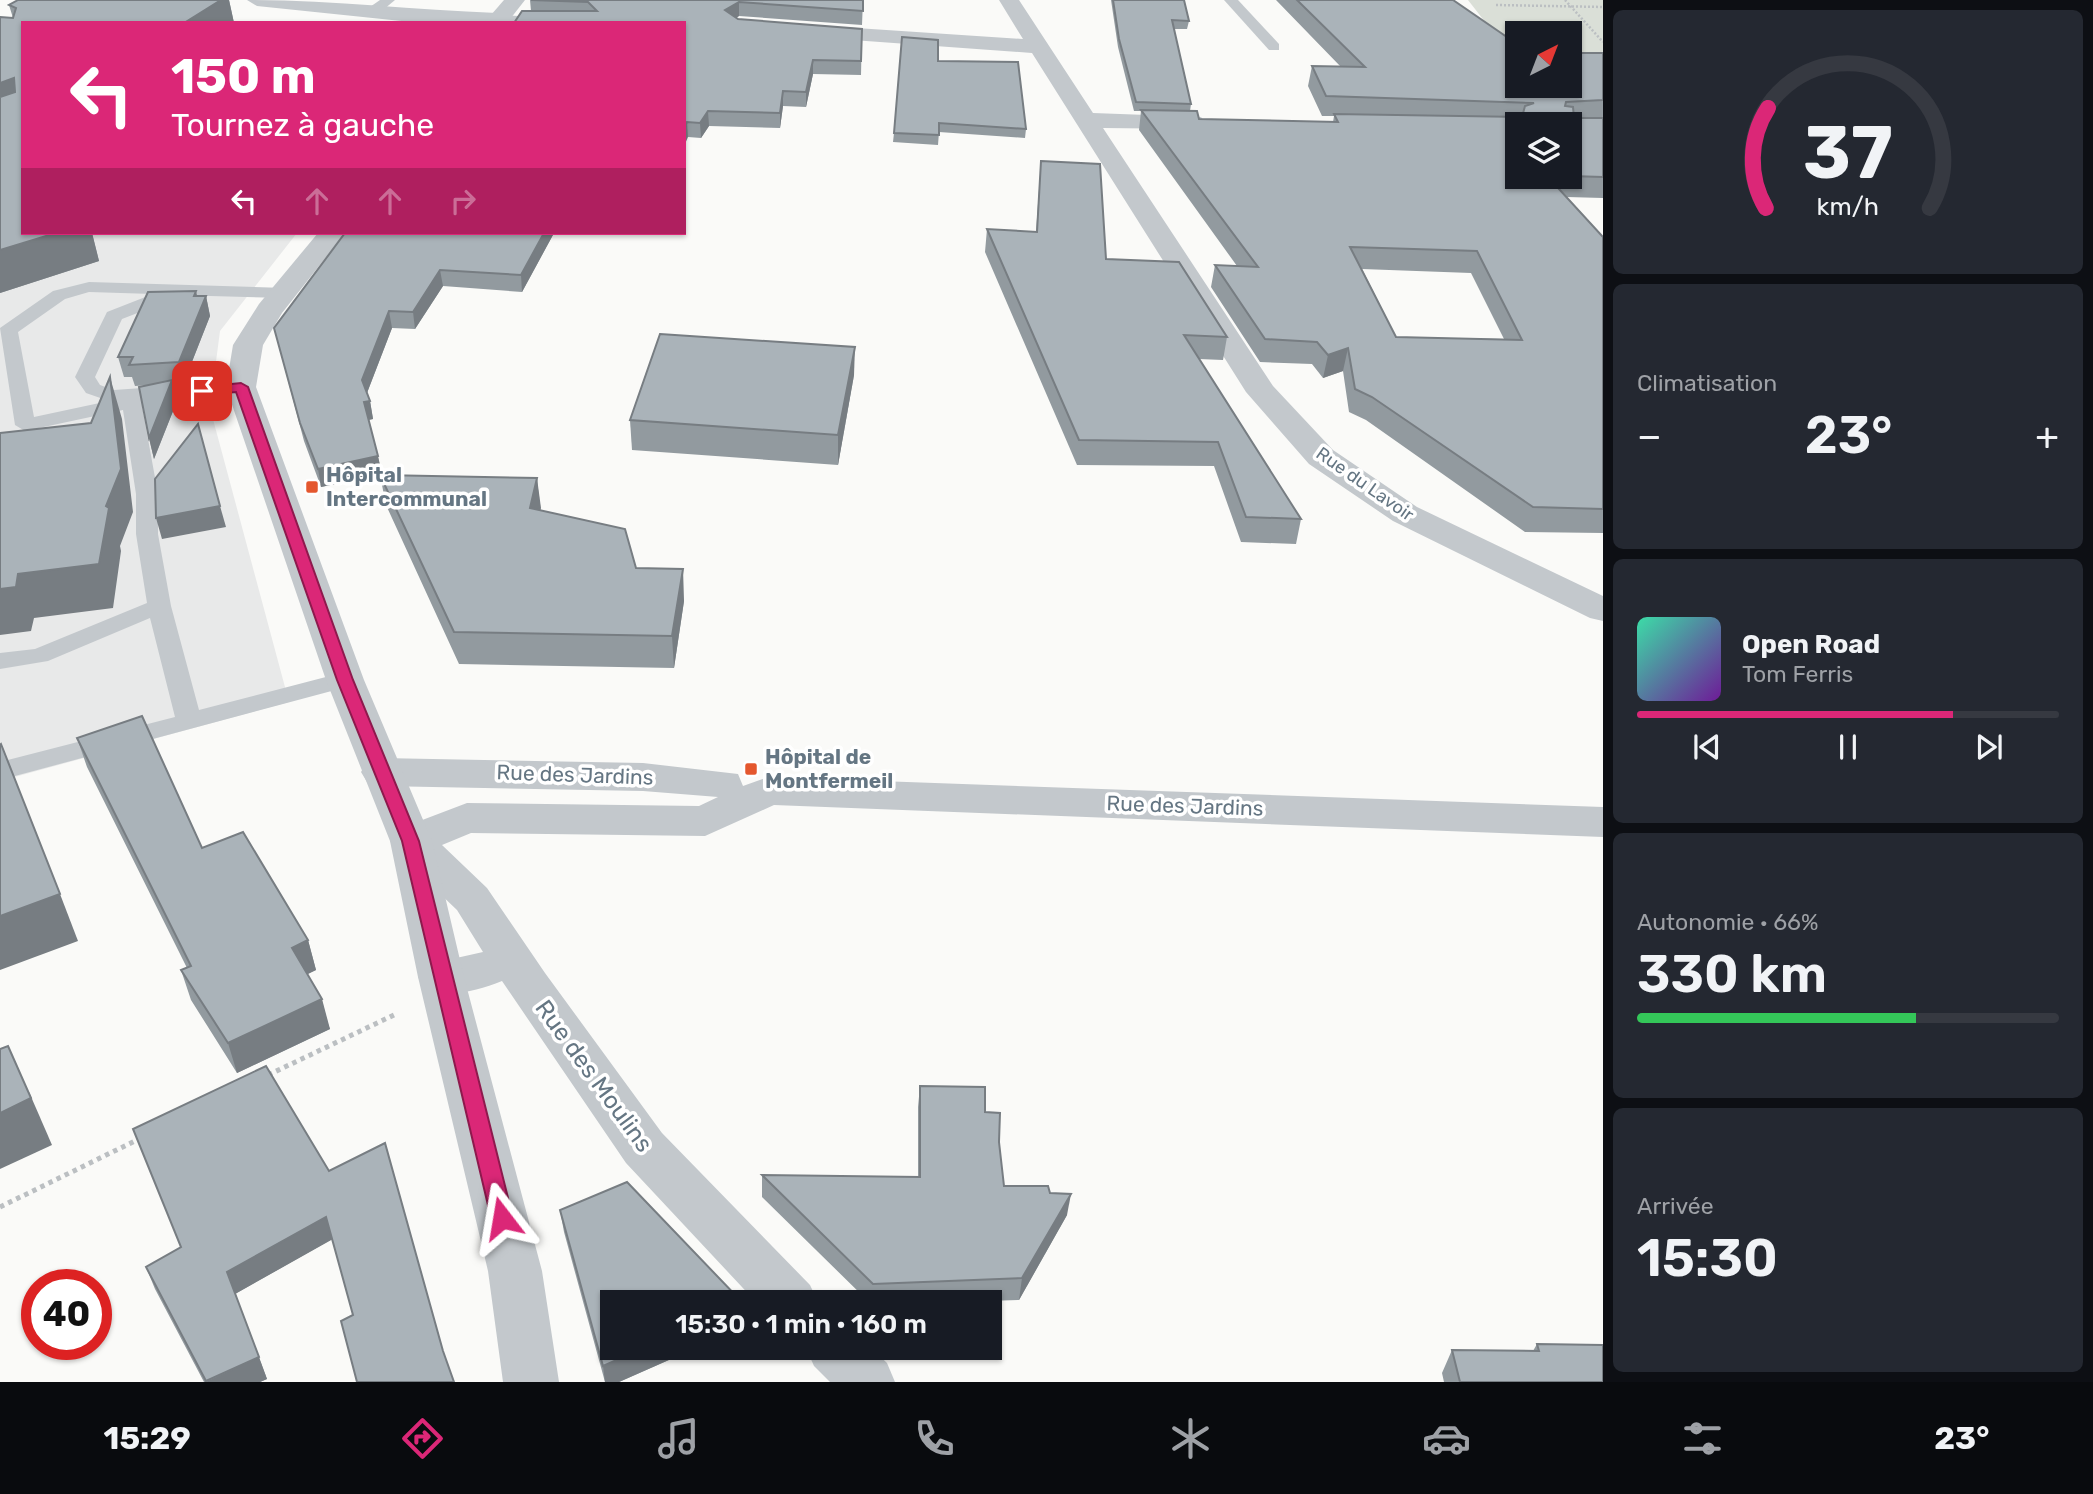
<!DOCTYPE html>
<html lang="fr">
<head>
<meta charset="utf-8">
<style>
	body { margin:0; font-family:Rubik,sans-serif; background:#242831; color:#f1f3f6; height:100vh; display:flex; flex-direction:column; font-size:26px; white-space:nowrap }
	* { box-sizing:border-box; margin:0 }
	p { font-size:23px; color:#9ea1a6 }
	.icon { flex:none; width:38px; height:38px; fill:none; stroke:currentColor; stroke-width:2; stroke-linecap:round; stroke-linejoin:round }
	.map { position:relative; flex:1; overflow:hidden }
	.drawer { display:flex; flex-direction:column; gap:10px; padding:10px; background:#0d0f14; width:490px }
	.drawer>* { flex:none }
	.hud { position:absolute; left:21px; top:21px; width:665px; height:214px; border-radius:0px; box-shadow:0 2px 5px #0004; background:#db2777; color:#fff; overflow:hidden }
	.needle { width:46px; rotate:42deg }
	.buttons { position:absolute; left:1505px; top:21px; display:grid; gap:14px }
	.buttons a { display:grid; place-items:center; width:77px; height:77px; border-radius:0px; background:#171b24; box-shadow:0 2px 5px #0004; font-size:35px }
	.speed { position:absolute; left:21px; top:1269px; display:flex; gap:14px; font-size:35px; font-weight:700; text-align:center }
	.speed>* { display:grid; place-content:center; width:91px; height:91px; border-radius:50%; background:#171b24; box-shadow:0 2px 5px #0004; line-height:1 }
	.speed .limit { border:10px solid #d22; background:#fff; color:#111 }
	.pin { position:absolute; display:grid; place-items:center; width:60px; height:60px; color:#fff; margin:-30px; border-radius:14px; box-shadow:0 4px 10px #0006 }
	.me { position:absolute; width:77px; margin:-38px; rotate:346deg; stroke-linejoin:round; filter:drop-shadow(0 0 5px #0008) }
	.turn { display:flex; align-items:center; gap:24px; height:147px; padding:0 35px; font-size:32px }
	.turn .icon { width:91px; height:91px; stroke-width:2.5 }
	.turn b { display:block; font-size:49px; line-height:60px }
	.lanes { display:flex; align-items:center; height:66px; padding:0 35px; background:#0003; justify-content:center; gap:35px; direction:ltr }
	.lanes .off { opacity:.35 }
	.big { font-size:52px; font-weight:600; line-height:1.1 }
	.drawer .widget { flex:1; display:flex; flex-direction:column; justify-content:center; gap:10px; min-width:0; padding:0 24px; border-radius:10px; background:#242831 }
	.drawer .dial { align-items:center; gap:0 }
	.dial svg { height:182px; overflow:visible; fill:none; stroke:#363941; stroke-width:7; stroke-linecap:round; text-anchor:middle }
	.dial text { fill:#f1f3f6; stroke:none }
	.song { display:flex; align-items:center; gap:21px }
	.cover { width:84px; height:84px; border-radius:10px; background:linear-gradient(135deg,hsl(160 70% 55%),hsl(280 70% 35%)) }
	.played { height:7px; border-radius:4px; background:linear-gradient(90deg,#db2777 75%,#363941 75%) }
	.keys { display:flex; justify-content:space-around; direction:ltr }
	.heat { display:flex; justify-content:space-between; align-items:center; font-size:38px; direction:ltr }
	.charge { height:10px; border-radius:5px; background:linear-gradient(90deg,#34c759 66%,#363941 0) }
	.trip { position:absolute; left:600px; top:1290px; width:402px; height:70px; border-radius:0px; background:#171b24; box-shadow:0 2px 5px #0004; font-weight:600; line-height:70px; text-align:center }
	.tabs { display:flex; height:112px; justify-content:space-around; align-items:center; background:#090b0e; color:#9ea1a6 }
	.tabs .icon { width:49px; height:49px }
	.tabs .current { color:#db2777 }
	.tabs b { font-size:32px; color:#f1f3f6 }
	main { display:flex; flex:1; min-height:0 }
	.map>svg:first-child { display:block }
</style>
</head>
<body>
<main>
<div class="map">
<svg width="1603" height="1382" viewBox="0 0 1603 1382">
	<rect width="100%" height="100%" fill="#fafaf8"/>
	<!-- built -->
	<polygon fill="#e8e9e9" points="0,48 23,233 297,233 220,331 210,408 289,702 0,781"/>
	<!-- green -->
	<polygon fill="#dadfd7" points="1468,0 1603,0 1603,62 1570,61 1570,33 1517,33 1517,59 1514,59"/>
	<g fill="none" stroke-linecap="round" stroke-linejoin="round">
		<!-- path-far1 -->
		<g stroke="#bbbfc2" stroke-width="2.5" stroke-dasharray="2 2" stroke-linecap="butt">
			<polyline points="1565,0 1603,42"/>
			<polyline points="1496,5 1603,7"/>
		</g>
		<!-- path -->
		<g stroke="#bbbfc2" stroke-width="5" stroke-dasharray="4.5 4.5" stroke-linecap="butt">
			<polyline points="268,1075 396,1014"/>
			<polyline points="0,1207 141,1138"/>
		</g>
		<!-- service -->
		<g fill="#c3c8cc" fill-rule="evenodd">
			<polygon points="380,0 395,0 377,15 367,15 367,9"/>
			<polygon points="1224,0 1238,0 1279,44 1279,50 1269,50"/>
			<polygon points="497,15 589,19 596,23 492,22 490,19"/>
			<path d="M 89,282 L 285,288 L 294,293 L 285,298 L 173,295 L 171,300 L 122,319 L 95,377 L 100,385 L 114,390 L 241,381 L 251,387 L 241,393 L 182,397 L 142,406 L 158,494 L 158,534 L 171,606 L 199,710 L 345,672 L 354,675 L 357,680 L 354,685 L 0,780 L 0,762 L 175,717 L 150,618 L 48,661 L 0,669 L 0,653 L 35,649 L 147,603 L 136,534 L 136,494 L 123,410 L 25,431 L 15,425 L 0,328 L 53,291 ZM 89,292 L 153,294 L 107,312 L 75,377 L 86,393 L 109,401 L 34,417 L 18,332 L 65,299 Z"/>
		</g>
		<!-- minor -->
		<g fill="#c3c8cc" fill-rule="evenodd">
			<path d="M 247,0 C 330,0 413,10 497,13 L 508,19 L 505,23 L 411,22 L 257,6 Z"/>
			<polygon points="999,0 1019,0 1093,113 1201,117 1205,122 1201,127 1193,129 1103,128 1273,386 1333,450 1417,507 1603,596 1603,621 1590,618 1393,521 1309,464 1246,392 1032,53 811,37 800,31 811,25 1023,39"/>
			<path d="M 381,758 L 643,763 L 738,774 L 743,786 L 768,777 L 1603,807 L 1603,837 L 774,805 L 705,836 L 471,833 L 442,845 L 487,888 L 545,973 L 662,1133 L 810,1285 L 818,1302 L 756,1302 L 626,1163 L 502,981 C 477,991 451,998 425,989 L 418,977 L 425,965 L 483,952 L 457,910 L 396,852 L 390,841 L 396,830 L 467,803 L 699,806 L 718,797 L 643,791 L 381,786 L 367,782 L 361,772 L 367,762 Z"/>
			<polygon points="806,1348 871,1348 887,1363 895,1382 830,1382 814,1366"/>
		</g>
		<!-- tertiary -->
		<g fill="#c3c8cc" fill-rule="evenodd">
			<polygon points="504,0 525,0 507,23 484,23"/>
			<polygon points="318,233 345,233 282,313 263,345 256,387 364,680 432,841 464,977 542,1271 559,1382 503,1382 488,1271 418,977 390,841 326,680 226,387 233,345 259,304"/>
		</g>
	</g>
	<!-- wall -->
	<g fill="#929a9f" fill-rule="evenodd">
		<polygon points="18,0 229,0 234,23 23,23 23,233 92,233 99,261 0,293 0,17 13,18 9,5"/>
		<polygon points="530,0 863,0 862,25 739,16 736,18 738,19 862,29 861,75 813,74 806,107 783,106 780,128 709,126 701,138 688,137 531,11"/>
		<path d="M 1111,0 L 1184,0 L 1189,21 L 1187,29 L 1174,29 L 1191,104 L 1190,111 L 1199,119 L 1333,122 L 1334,116 L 1322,116 L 1308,86 L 1312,66 L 1341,67 L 1276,0 L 1453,0 L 1517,86 L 1603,53 L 1603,198 L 1567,197 L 1603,237 L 1603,533 L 1525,532 L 1366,420 L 1349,412 L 1343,371 L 1323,378 L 1312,364 L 1260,362 L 1211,287 L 1215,265 L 1237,266 L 1139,130 L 1141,111 L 1134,111 L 1118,47 ZM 1570,124 L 1570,177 L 1517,177 ZM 1362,269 L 1471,273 L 1504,339 L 1396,337 Z"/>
		<polygon points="938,61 1026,129 1025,138 939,132 938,145 893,142 894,133"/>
		<polygon points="1041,161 1106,259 1227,337 1223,360 1199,359 1301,519 1296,544 1241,542 1214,466 1077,465 985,252 987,229 1036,232"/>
		<polygon points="345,233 554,233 522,292 443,286 415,329 392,328 367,393 370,401 373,419 369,420 382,474 321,487 304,441 274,328"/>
		<polygon points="197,296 206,296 210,316 184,382 172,383 177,401 154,459 149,438 152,385 135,386 132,377 124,377 118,357"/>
		<polygon points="854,375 838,465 632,450 630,420"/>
		<polygon points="380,475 537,478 540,511 636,568 684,601 674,668 459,664 386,505"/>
		<polygon points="77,738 308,940 316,970 307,974 330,1029 237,1073 191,1000 181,970 187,968 87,767"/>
		<polygon points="920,1086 985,1112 999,1142 1004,1186 1050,1193 1067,1215 1019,1300 958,1302 869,1302 762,1197 762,1175 918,1177 918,1107"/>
		<polygon points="329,1171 353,1315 332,1239 235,1294 267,1379 260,1382 204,1382 155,1289 146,1267"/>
		<polygon points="560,1210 612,1348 696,1348 619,1382 605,1382 564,1232"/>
		<polygon points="1537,1344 1603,1382 1444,1382 1442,1373 1452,1350 1533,1351"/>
	</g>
	<!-- shaded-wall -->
	<g fill="#777d82">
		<polygon points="221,0 229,0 234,23 184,23"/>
		<polygon points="739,2 739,16 726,24 725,10"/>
		<polygon points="813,60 813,74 806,107 806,92"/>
		<polygon points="14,78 23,107 0,122 0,83"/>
		<polygon points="783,91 783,106 780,128 780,113"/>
		<polygon points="708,111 709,126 701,138 700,123"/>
		<polygon points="687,122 688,137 684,146 684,129"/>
		<polygon points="56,233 92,233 99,261 0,293 0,250"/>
		<polygon points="544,233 554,233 522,292 521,275"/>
		<polygon points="440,270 443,286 415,329 413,312"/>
		<polygon points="196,291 200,309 206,296 210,316 184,382 179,362 194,296"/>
		<polygon points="389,311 392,328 365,398 362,380"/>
		<polygon points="855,347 854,375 838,465 838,435"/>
		<polygon points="1348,348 1343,371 1323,378 1328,355"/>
		<polygon points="110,377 122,419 133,512 120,546 121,551 113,608 34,618 31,631 0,635 0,589 106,506"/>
		<polygon points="172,380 177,401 154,459 149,438"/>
		<polygon points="370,401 373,419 367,420 364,402"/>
		<polygon points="378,456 382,474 321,487 318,469"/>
		<polygon points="537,478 541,508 534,539 530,508"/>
		<polygon points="220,506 226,527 162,539 156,518"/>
		<polygon points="683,569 684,601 674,668 672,636"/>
		<polygon points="60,894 78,941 0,970 0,916"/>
		<polygon points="308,940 316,970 300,978 292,948"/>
		<polygon points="322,999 330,1029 237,1073 228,1043"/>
		<polygon points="29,1092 52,1145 0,1169 0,1113"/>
		<polygon points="1071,1194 1067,1215 1019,1300 1022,1278"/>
		<polygon points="326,1217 333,1239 235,1294 227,1272"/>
		<polygon points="644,1348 696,1348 619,1382 605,1382 603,1366"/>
		<polygon points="259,1357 267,1379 260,1382 206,1382"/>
	</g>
	<!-- building -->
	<g fill="#aab3b9" stroke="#777d82" stroke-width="2" fill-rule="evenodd">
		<polygon points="18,0 221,0 184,23 23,23 23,233 56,233 0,250 0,97 15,92 14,78 0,83 0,17 13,18 16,8 9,5"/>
		<polygon points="531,0 863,0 863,11 739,2 725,10 738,19 862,29 861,61 813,60 806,92 783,91 780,113 708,111 700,123 687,122 684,129 684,23 514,23 522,11 597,11 588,2"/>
		<polygon points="1113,0 1184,0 1189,21 1172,20 1191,104 1136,102 1119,39"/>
		<path d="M 1297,0 L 1453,0 L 1517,44 L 1517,86 L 1570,86 L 1570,53 L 1603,53 L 1603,100 L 1566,102 L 1565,106 L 1573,107 L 1574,118 L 1603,118 L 1603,177 L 1570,176 L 1570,124 L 1517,124 L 1517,177 L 1548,177 L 1603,237 L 1603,509 L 1533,507 L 1372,397 L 1355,389 L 1348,348 L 1328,355 L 1317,342 L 1265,339 L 1215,265 L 1258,267 L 1141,110 L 1197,111 L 1199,119 L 1338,122 L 1334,114 L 1522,117 L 1525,106 L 1534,103 L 1326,96 L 1312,66 L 1365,67 ZM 1350,247 L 1477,251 L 1522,340 L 1396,337 Z"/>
		<polygon points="902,37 938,40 938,61 1018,62 1026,129 939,123 939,135 894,133"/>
		<polygon points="1041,161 1100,164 1106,259 1179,262 1227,337 1184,335 1301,519 1246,517 1218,442 1079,440 987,229 1037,232"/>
		<polygon points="345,233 544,233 521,275 440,270 413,312 389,311 362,380 370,401 364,402 378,456 318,469 300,423 274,328"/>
		<polygon points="196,291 194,296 206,296 179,362 129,365 133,357 118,357 148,292"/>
		<polygon points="660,334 855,347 838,435 630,420"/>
		<polygon points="110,377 121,469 106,506 109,508 99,564 18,574 16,587 0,589 0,433 91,423"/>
		<polygon points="172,380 149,438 139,387"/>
		<polygon points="198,424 220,506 156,518 155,479"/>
		<polygon points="380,475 537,478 530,508 625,529 636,568 683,569 672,636 454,632"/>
		<polygon points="142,716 202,848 243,832 308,940 292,948 322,999 228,1043 181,970 191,966 77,738"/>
		<polygon points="1,744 60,894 0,916 0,745"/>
		<polygon points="8,1046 31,1098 0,1113 0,1049"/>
		<polygon points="266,1066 329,1171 385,1143 443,1351 454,1382 357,1382 341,1321 353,1315 326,1217 227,1272 259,1357 206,1381 146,1267 181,1247 133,1129"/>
		<polygon points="920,1086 985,1087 985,1112 1000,1113 999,1142 1004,1186 1048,1186 1050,1193 1071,1194 1022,1278 873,1284 762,1175 920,1177"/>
		<polygon points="627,1182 742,1302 612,1302 612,1348 644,1348 603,1366 560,1210"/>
		<polygon points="1537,1344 1603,1345 1603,1382 1460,1382 1452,1350 1539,1351"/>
	</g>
	<!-- route -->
	<polygon fill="#db2777" stroke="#8e194d" stroke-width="2" points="241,383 248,387 353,680 419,841 513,1218 509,1225 502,1227 494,1225 491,1218 402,841 337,680 236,392 202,395 196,391 202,387"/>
	<!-- markers -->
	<g fill="#e4572e" stroke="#fff" stroke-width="2.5">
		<rect x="305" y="480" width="14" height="14" rx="3.5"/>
		<rect x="744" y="762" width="14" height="14" rx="3.5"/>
	</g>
	<g text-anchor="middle" stroke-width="7" stroke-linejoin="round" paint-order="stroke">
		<!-- far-street labels -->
		<g font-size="18" fill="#657683" stroke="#fff">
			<text transform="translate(1365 484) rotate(35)" y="6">Rue du Lavoir</text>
		</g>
		<!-- poi labels -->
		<g font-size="21" font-weight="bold" fill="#657683" stroke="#fff" text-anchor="start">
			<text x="326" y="482">Hôpital<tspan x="326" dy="24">Intercommunal</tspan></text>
			<text x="765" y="764">Hôpital de<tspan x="765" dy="24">Montfermeil</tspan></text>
		</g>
		<!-- street labels -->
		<g font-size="21" fill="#657683" stroke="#fff">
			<text transform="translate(575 775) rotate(2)" y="7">Rue des Jardins</text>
			<text transform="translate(1185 806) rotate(2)" y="7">Rue des Jardins</text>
		</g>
		<!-- near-street labels -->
		<g font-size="24" fill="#657683" stroke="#fff">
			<text transform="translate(594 1076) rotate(54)" y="8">Rue des Moulins</text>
		</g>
	</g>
</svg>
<div class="buttons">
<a><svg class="needle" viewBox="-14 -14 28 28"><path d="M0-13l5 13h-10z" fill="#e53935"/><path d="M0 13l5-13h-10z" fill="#9ea1a6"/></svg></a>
<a><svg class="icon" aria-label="layers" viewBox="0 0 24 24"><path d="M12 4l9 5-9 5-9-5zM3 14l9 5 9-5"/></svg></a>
</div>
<div class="speed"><div class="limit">40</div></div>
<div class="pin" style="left:202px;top:391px;background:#d93025"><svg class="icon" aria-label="arrive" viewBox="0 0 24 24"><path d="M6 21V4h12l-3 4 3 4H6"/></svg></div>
<svg class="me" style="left:502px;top:1218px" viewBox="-20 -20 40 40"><path d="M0-17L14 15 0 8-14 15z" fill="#db2777" stroke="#fff" stroke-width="4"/></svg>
<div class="trip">15:30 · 1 min · 160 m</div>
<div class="hud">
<div class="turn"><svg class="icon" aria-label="left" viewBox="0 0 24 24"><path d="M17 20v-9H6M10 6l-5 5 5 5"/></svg><div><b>150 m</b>Tournez à gauche</div></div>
<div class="lanes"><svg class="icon" aria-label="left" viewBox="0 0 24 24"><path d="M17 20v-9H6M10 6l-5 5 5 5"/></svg><svg class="icon off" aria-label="ahead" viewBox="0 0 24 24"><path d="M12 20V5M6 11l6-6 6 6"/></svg><svg class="icon off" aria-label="ahead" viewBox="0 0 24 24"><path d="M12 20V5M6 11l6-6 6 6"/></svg><svg class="icon off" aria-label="right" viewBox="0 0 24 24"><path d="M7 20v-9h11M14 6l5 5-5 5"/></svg></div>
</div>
</div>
<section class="drawer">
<div class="widget dial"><svg viewBox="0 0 100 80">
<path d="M14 69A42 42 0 1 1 86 69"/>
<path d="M14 69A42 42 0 0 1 15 25" stroke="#db2777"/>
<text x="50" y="56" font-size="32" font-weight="700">37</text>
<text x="50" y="72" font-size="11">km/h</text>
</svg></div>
<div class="widget"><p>Climatisation</p>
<div class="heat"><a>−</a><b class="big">23°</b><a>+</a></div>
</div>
<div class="widget">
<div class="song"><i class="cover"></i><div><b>Open Road</b><p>Tom Ferris</p></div></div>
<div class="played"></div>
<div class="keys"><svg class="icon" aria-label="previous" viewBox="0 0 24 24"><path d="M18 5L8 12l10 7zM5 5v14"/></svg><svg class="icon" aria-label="pause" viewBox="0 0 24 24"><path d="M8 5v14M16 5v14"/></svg><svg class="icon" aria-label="next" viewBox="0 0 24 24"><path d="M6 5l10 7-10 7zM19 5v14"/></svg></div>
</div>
<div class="widget"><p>Autonomie · 66%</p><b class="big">330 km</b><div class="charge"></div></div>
<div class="widget"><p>Arrivée</p><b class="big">15:30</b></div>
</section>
</main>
<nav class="tabs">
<b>15:29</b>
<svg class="icon current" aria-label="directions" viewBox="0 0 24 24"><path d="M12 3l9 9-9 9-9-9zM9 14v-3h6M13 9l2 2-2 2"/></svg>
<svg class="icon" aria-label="music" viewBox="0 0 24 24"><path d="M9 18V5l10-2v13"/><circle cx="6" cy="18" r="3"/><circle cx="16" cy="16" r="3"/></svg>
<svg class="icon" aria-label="phone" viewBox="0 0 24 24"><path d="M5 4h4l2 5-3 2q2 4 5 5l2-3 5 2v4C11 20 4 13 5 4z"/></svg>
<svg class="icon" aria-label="climate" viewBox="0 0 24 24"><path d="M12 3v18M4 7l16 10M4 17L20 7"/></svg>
<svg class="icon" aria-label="car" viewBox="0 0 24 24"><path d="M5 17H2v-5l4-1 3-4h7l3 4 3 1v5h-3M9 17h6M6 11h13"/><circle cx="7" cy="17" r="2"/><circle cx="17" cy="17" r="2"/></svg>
<svg class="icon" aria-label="filters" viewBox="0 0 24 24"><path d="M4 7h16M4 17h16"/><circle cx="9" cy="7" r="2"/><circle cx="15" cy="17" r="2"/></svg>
<b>23°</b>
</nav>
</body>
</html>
